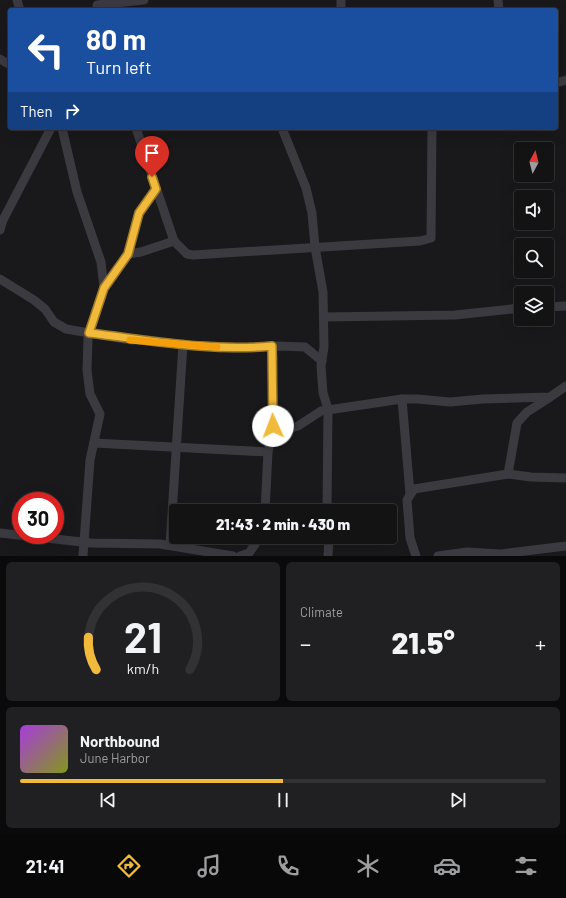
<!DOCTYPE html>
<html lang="en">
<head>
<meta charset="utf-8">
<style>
	body { margin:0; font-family:Barlow,sans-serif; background:#202022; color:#f1f3f6; height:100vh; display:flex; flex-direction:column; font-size:15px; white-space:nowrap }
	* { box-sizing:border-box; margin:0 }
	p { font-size:13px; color:#9d9ea0 }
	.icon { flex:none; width:22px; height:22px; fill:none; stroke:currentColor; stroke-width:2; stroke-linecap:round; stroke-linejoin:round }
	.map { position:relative; height:556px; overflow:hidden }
	.side { display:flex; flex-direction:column; gap:6px; padding:6px; background:#0a0a0b; flex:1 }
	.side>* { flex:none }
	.guide { position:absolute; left:8px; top:8px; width:550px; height:122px; border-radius:4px; box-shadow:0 4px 16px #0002,0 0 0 1px #323234; background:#1a4fa0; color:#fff; overflow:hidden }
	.needle { width:26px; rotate:7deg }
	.tools { position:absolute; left:514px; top:142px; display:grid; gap:8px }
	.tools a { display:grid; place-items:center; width:40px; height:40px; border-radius:4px; background:#131314; box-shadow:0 4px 16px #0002,0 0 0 1px #323234; font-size:20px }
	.speed { position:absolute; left:12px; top:492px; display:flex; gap:8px; font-size:20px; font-weight:700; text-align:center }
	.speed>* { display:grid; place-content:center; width:52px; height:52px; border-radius:50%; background:#131314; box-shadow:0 4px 16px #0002,0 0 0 1px #323234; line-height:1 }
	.speed .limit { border:6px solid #d22; background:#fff; color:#111 }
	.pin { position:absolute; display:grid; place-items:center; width:34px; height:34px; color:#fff; margin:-41px -17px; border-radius:50% 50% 50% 0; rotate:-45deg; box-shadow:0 0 4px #0007 }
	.pin .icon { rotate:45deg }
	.me { position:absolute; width:44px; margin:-22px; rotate:358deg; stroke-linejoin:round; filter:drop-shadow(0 0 3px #0008) }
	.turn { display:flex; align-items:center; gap:14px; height:84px; padding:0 12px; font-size:18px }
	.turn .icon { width:52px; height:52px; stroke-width:2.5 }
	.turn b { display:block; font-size:28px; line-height:34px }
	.then { display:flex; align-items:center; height:38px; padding:0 12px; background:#0003; gap:8px; font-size:15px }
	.big { font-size:30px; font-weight:800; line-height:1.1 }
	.side .widget { flex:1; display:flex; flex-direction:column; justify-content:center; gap:6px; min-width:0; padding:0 14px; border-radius:6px; background:#202022 }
	.side .dial { align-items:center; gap:0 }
	.dial svg { height:104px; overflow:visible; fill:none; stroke:#323234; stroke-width:7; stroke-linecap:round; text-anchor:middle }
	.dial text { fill:#f1f3f6; stroke:none }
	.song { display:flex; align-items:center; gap:12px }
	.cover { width:48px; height:48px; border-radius:6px; background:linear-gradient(135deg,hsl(280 70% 55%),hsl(70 70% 35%)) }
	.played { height:4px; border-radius:2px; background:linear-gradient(90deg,#f1ba3a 50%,#323234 50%) }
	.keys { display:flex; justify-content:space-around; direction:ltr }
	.heat { display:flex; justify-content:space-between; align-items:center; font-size:22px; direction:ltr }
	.side .tiles { flex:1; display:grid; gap:6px; grid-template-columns:1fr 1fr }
	.widget:last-child { grid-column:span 2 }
	.trip { position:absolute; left:169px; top:504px; width:228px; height:40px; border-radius:4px; background:#131314; box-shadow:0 4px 16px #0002,0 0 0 1px #323234; font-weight:800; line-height:40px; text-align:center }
	.tab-bar { display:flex; height:64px; justify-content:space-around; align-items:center; background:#080808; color:#9d9ea0 }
	.tab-bar .icon { width:28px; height:28px }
	.tab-bar .on { color:#f1ba3a }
	.tab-bar b { font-size:18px; color:#f1f3f6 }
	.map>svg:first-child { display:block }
</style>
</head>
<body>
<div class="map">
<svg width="566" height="556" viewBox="0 0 566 556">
	<rect width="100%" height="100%" fill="#19191b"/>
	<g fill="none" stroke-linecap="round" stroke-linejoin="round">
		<!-- minor -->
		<g stroke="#3a3a40" stroke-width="9">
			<polyline points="17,0 20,10"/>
			<polyline points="498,0 499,10"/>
			<polyline points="97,5 144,0"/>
			<polyline points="341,10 341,0"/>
			<polyline points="0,59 10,65"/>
			<polyline points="556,83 566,80"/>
			<polyline points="62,128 77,192 101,262 104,288"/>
			<polyline points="136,128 174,241 187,254 193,255 420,241 431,238 432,128"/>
			<polyline points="282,128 306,188 312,213 315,247 323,292 324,347 321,366 323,393 328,409 327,511"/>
			<polyline points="0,230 3,220 51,128"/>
			<polyline points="128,254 141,252 174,241"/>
			<polyline points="0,279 34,300 45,309 54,322 66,329 131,340 147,340 189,345 232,348 277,346 305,347 322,361"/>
			<polyline points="547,307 566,306"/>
			<polyline points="324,317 455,315 521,308"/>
			<polyline points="272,346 273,359 272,419 273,426 278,432"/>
			<polyline points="402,399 410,494"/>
			<polyline points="94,443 268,452"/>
			<polyline points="508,474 517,423 527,412 549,398"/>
			<polyline points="265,511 268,452 271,439 278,432 298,426 321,411 402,399 418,399 450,402 483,399 550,397 566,386"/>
			<polyline points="0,533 91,543 160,544 233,556"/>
			<polyline points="170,545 183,344"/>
			<polyline points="83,556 90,460 100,414 90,394 87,370 88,338 104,288 128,254 139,213 156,189"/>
			<polyline points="240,556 249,553 260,537"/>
			<polyline points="328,556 329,537"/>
			<polyline points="416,556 410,538 407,500 414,489 508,474 531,477 566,478"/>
			<polyline points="438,556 467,552 501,554 566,546"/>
		</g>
	</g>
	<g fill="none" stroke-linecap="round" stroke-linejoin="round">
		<!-- route casing -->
		<g stroke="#9d7926" stroke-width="10">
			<path id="route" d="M 152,177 L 156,189 L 139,213 L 128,254 L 104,288 L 89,333 C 149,340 211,352 272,346 L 273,426"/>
		</g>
		<!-- route -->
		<use href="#route" stroke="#f1ba3a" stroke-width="7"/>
		<!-- slow -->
		<polyline stroke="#f59e0b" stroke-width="7" points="130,340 217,347"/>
	</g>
</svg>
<div class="tools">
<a><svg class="needle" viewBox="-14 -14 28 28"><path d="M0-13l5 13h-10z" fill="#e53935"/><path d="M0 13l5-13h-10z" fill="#9d9ea0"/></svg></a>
<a><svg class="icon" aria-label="sound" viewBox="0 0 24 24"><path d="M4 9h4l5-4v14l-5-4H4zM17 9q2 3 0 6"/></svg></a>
<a><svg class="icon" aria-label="search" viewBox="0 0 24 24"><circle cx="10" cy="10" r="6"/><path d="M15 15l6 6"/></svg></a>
<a><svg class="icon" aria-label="layers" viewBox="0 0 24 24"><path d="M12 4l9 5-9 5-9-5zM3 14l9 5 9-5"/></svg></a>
</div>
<div class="speed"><div class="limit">30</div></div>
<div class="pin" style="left:152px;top:177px;background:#d93025"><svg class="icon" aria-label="arrive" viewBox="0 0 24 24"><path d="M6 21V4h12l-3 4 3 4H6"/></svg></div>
<svg class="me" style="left:273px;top:426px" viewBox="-20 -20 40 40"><circle r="19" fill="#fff"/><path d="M0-13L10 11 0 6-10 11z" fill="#f1ba3a"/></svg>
<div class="trip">21:43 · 2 min · 430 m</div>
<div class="guide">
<div class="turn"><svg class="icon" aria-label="left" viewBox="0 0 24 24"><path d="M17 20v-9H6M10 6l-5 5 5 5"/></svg><div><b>80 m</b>Turn left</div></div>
<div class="then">Then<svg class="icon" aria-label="right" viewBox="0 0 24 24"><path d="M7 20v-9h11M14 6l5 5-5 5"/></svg></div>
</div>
</div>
<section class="side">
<div class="tiles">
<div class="widget dial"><svg viewBox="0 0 100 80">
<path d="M14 69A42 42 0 1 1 86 69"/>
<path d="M14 69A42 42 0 0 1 8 44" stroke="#f1ba3a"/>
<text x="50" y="56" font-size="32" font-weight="700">21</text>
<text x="50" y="72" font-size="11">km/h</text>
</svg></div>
<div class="widget"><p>Climate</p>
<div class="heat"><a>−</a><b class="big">21.5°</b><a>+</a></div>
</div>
<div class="widget">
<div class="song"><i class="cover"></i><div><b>Northbound</b><p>June Harbor</p></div></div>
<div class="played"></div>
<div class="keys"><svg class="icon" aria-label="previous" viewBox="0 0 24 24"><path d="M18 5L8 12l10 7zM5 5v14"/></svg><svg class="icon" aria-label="pause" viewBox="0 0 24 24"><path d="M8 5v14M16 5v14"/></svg><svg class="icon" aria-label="next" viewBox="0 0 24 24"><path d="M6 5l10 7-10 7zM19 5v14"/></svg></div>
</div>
</div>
</section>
<nav class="tab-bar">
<b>21:41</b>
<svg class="icon on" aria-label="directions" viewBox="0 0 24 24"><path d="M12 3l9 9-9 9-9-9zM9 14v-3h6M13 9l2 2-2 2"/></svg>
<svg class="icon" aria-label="music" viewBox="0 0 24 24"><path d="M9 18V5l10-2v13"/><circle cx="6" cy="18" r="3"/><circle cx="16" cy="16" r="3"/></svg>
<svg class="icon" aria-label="phone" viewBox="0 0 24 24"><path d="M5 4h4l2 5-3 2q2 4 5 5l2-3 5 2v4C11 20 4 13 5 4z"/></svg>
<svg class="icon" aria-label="climate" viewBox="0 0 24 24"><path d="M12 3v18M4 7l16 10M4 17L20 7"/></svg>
<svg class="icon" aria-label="car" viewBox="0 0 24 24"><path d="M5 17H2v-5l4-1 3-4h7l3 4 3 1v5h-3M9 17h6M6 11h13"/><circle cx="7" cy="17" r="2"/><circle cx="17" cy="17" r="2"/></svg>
<svg class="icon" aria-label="filters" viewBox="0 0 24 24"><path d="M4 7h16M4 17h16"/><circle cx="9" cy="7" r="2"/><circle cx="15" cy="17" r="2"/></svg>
</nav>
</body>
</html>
